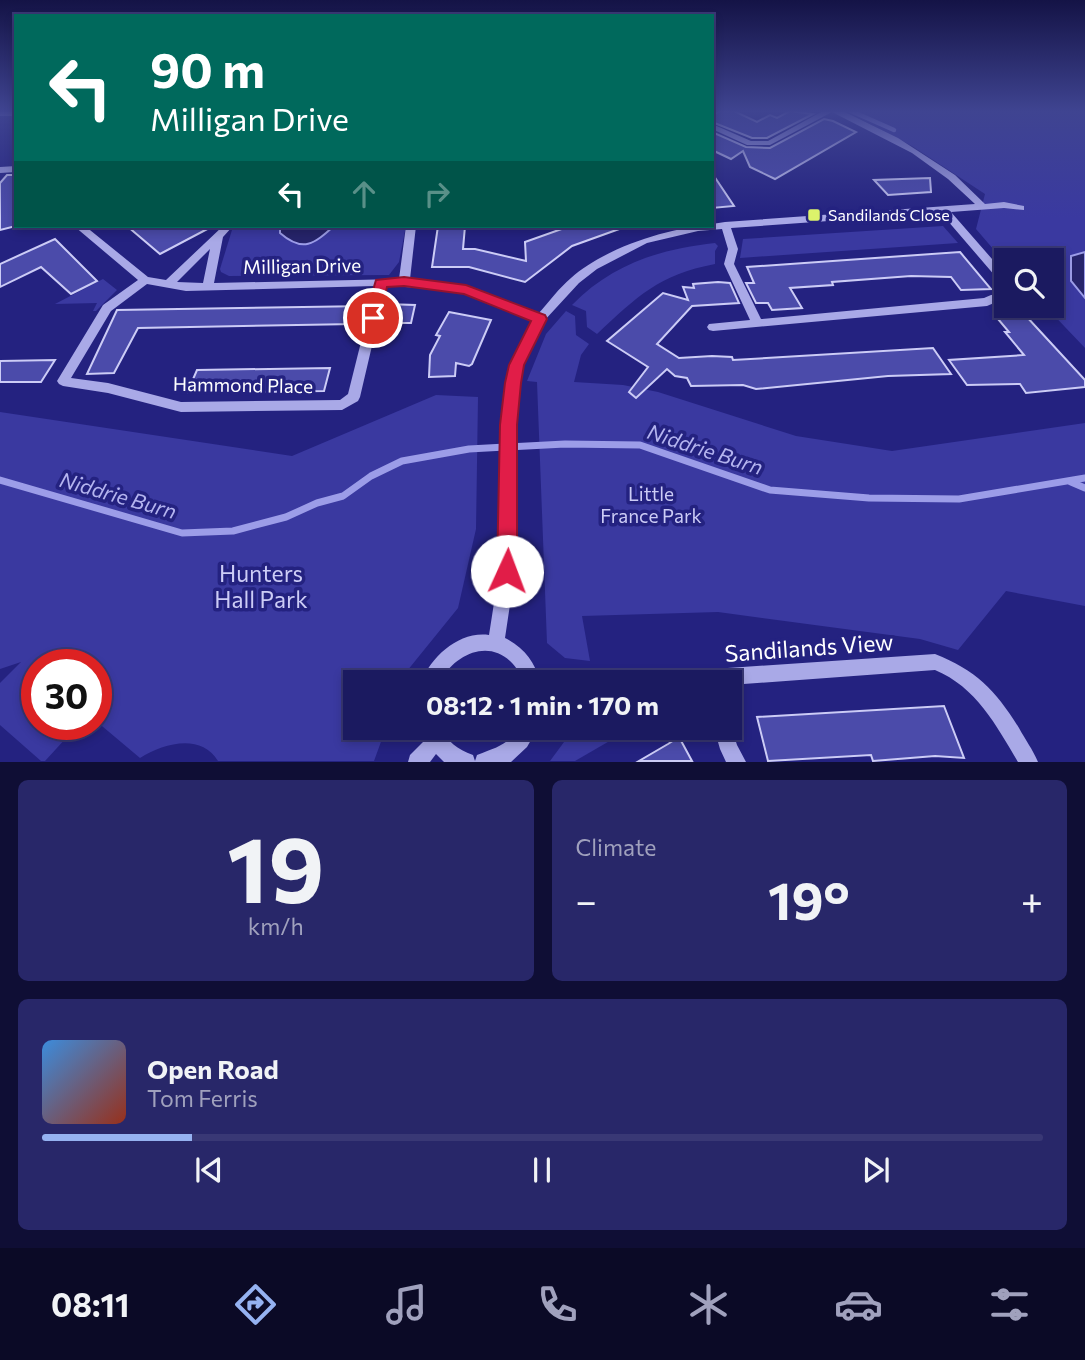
<!DOCTYPE html>
<html lang="en">
<head>
<meta charset="utf-8">
<style>
	body { margin:0; font-family:Commissioner,sans-serif; background:#282769; color:#f1f3f6; height:100vh; display:flex; flex-direction:column; font-size:26px; white-space:nowrap }
	* { box-sizing:border-box; margin:0 }
	p { font-size:23px; color:#a0a1bd }
	.icon { flex:none; width:38px; height:38px; fill:none; stroke:currentColor; stroke-width:2; stroke-linecap:round; stroke-linejoin:round }
	.map { position:relative; height:762px; overflow:hidden }
	.details { display:flex; flex-direction:column; gap:18px; padding:18px; background:#0f0e35; flex:1 }
	.details>* { flex:none }
	.guide { position:absolute; left:14px; top:14px; width:700px; height:214px; border-radius:0px; box-shadow:0 4px 10px #0003,0 0 0 2px #393875; background:#00695c; color:#fff; overflow:hidden }
	.controls { position:absolute; left:994px; top:248px; display:grid; gap:14px }
	.controls a { display:grid; place-items:center; width:70px; height:70px; border-radius:0px; background:#1b1a60; box-shadow:0 4px 10px #0003,0 0 0 2px #393875; font-size:35px }
	.speed { position:absolute; left:21px; top:649px; display:flex; gap:14px; font-size:35px; font-weight:700; text-align:center }
	.speed>* { display:grid; place-content:center; width:91px; height:91px; border-radius:50%; background:#1b1a60; box-shadow:0 4px 10px #0003,0 0 0 2px #393875; line-height:1 }
	.speed .limit { border:10px solid #d22; background:#fff; color:#111 }
	.pin { position:absolute; display:grid; place-items:center; width:60px; height:60px; color:#fff; margin:-30px; border:4px solid #fff; border-radius:50%; box-shadow:0 2px 7px #0007 }
	.me { position:absolute; width:77px; margin:-38px; rotate:2deg; stroke-linejoin:round; filter:drop-shadow(0 0 5px #0008) }
	.turn { display:flex; align-items:center; gap:24px; height:147px; padding:0 21px; font-size:32px }
	.turn .icon { width:91px; height:91px; stroke-width:2.5 }
	.turn b { display:block; font-size:49px; line-height:60px }
	.lanes { display:flex; align-items:center; height:66px; padding:0 21px; background:#0003; justify-content:center; gap:35px; direction:ltr }
	.lanes .off { opacity:.35 }
	.big { font-size:52px; font-weight:700; line-height:1.1 }
	.details .card { flex:1; display:flex; flex-direction:column; justify-content:center; gap:10px; min-width:0; padding:0 24px; border-radius:10px; background:#282769 }
	.details .dial { align-items:center; gap:0 }
	.dial b { font-size:91px; line-height:1 }
	.song { display:flex; align-items:center; gap:21px }
	.cover { width:84px; height:84px; border-radius:10px; background:linear-gradient(135deg,hsl(210 70% 55%),hsl(10 70% 35%)) }
	.played { height:7px; border-radius:4px; background:linear-gradient(90deg,#95b2f1 15%,#393875 15%) }
	.keys { display:flex; justify-content:space-around; direction:ltr }
	.heat { display:flex; justify-content:space-between; align-items:center; font-size:38px; direction:ltr }
	.details .tiles { flex:1; display:grid; gap:18px; grid-template-columns:1fr 1fr }
	.card:last-child { grid-column:span 2 }
	.trip { position:absolute; left:343px; top:670px; width:399px; height:70px; border-radius:0px; background:#1b1a60; box-shadow:0 4px 10px #0003,0 0 0 2px #393875; font-weight:700; line-height:70px; text-align:center }
	.tabs { display:flex; height:112px; justify-content:space-around; align-items:center; background:#0b0a26; color:#a0a1bd }
	.tabs .icon { width:49px; height:49px }
	.tabs .on { color:#95b2f1 }
	.tabs b { font-size:32px; color:#f1f3f6 }
	.map>svg:first-child { display:block }
</style>
</head>
<body>
<div class="map">
<svg width="1085" height="762" viewBox="0 0 1085 762">
	<rect width="100%" height="100%" fill="#242280"/>
	<!-- green -->
	<g fill="#3a39a0">
		<polygon points="845,111 1085,111 1085,348 1045,306 1052,306 1052,261 1006,261 1006,264 976,229 985,194 912,146"/>
		<polygon points="236,226 406,226 399,262 389,275 229,276 221,272 220,269 232,230"/>
		<polygon points="943,226 958,243 740,258 743,239"/>
		<path d="M 715,243 L 718,246 L 715,251 L 715,264 C 658,275 638,296 597,334 L 587,327 L 586,311 L 572,305 C 612,264 660,249 715,243 Z"/>
		<polygon points="103,279 117,290 96,311 93,311 97,303 55,304"/>
		<polygon points="566,311 575,316 576,335 589,344 581,355 574,382 623,385 658,392 796,436 892,451 1085,423 1085,606 1006,591 958,650 920,639 718,612 582,616 590,661 565,658 547,643 537,382 527,381 546,334"/>
		<path d="M 436,395 L 478,397 L 476,529 L 458,608 L 407,671 L 403,682 L 355,682 L 355,728 L 386,728 L 374,761 L 218,761 C 201,733 164,743 140,758 L 96,721 L 96,665 L 37,665 L 37,724 L 78,725 L 45,761 L 41,761 L 0,725 L 0,683 L 21,662 L 0,669 L 0,412 L 292,456 Z"/>
		<polygon points="579,728 632,728 575,761 550,761 570,734"/>
	</g>
	<!-- water -->
	<g fill="#26246b" stroke="#9c9de8" stroke-width="2">
		<path d="M 280,226 L 334,226 C 314,244 303,253 280,233 Z"/>
		<polygon points="1085,252 1085,298 1071,281 1071,256"/>
	</g>
	<g fill="none" stroke-linecap="round" stroke-linejoin="round">
		<!-- stream-far1 -->
		<polyline stroke="#9c9de8" stroke-width="4.5" points="851,111 894,130"/>
		<!-- stream -->
		<g stroke="#9c9de8" stroke-width="7">
			<polyline points="0,480 182,533 233,531 286,517 317,503 343,496 371,476 402,461 469,449 565,444 640,445 770,490 869,498 959,499 1085,478"/>
			<polyline points="1071,482 1085,488"/>
		</g>
	</g>
	<!-- building -->
	<g fill="#4b4baa" stroke="#ccccf6" stroke-width="2">
		<polygon points="720,111 734,111 757,122 770,115 777,118 790,111 813,114 767,138 752,138 712,122 712,115"/>
		<polygon points="824,119 833,121 856,132 775,179 750,167 743,151 731,159 712,150 712,132 746,147 770,148"/>
		<polygon points="712,173 734,206 712,208"/>
		<polygon points="7,175 16,175 16,226 0,230 0,183"/>
		<polygon points="930,178 931,192 888,195 874,180"/>
		<polygon points="127,226 213,226 160,254"/>
		<polygon points="438,226 465,226 463,249 475,249 526,261 525,242 570,226 622,228 572,246 525,282 469,267 432,267"/>
		<polygon points="55,239 97,281 71,294 41,267 0,287 0,264"/>
		<polygon points="960,252 991,289 961,290 951,277 911,276 832,282 833,285 790,288 802,308 772,310 768,303 756,303 746,283 754,283 747,267"/>
		<polygon points="718,282 730,283 739,303 692,306 657,344 679,358 712,356 732,357 733,360 933,348 951,374 888,376 756,389 743,385 691,386 687,378 675,376 667,369 636,398 629,392 648,367 607,341 663,293 688,300 683,287 694,288 693,284"/>
		<polygon points="385,304 415,305 411,323 380,323"/>
		<polygon points="367,306 363,323 355,324 138,328 114,373 87,374 117,310"/>
		<polygon points="449,312 491,320 472,364 469,366 456,363 455,376 429,377 430,355 440,336 436,335"/>
		<polygon points="1026,316 1085,380 1085,387 1026,393 1020,384 967,385 949,360 1024,355 1005,332 1009,332 998,319"/>
		<polygon points="55,360 41,382 0,382 0,361"/>
		<polygon points="330,368 324,391 187,393 197,370"/>
		<polygon points="944,706 964,758 935,756 873,761 871,755 768,761 757,717"/>
		<polygon points="679,737 692,761 639,761 668,744"/>
	</g>
	<g fill="none" stroke-linecap="round" stroke-linejoin="round">
		<!-- minor -->
		<g fill="#a9a9e7" fill-rule="evenodd">
			<path d="M 823,111 L 843,111 L 898,138 L 955,175 L 985,204 L 1004,202 L 1024,206 L 1024,210 L 1004,208 L 951,212 L 1006,275 L 1006,284 L 1002,284 L 941,213 L 731,228 L 738,249 L 734,264 L 761,319 L 984,298 L 991,295 L 1006,294 L 1006,302 L 994,303 L 987,306 L 713,331 L 709,330 L 707,327 L 709,324 L 750,320 L 724,264 L 728,249 L 722,229 L 698,231 L 647,243 L 597,269 L 579,283 L 544,321 L 522,365 L 515,425 L 515,571 L 505,638 C 525,648 534,662 541,682 L 524,682 C 505,637 462,644 439,682 L 421,682 C 432,656 459,631 489,635 L 499,571 L 503,425 L 510,365 L 533,321 L 464,292 L 443,289 L 386,286 L 360,397 L 358,401 L 342,410 L 181,412 L 108,393 L 63,386 L 59,384 L 57,381 L 103,305 L 138,280 L 74,226 L 85,226 L 148,277 L 166,280 L 223,226 L 233,226 L 223,237 L 214,283 L 399,279 L 406,226 L 416,226 L 410,279 L 466,285 L 538,314 C 549,302 559,288 571,278 C 603,249 670,226 712,226 L 712,224 L 725,222 L 975,204 L 948,179 L 912,153 L 832,112 L 770,145 L 747,145 L 712,129 L 712,124 L 751,141 L 768,141 ZM 210,249 L 203,283 L 177,282 ZM 147,284 L 186,291 L 375,286 L 348,394 L 340,400 L 181,402 L 108,383 L 71,378 L 111,311 Z"/>
			<rect x="0" y="112" width="16" height="4"/>
			<polygon points="16,166 16,172 0,173 0,167"/>
			<polygon points="1025,306 1038,306 1049,316 1043,320"/>
			<path d="M 935,654 C 976,670 996,691 1019,728 C 1025,739 1033,750 1038,762 L 1018,762 C 996,725 976,687 935,670 L 730,685 L 730,682 L 646,682 L 649,676 L 655,673 Z"/>
			<polygon points="730,723 737,745 746,762 726,762 720,749 714,728 730,728"/>
			<path d="M 421,728 L 440,728 C 448,742 457,749 473,755 L 475,761 L 477,755 C 497,747 506,746 519,728 L 538,728 L 527,747 L 511,762 L 444,762 L 436,754 L 430,762 L 408,762 L 410,755 L 426,739 Z"/>
		</g>
	</g>
	<!-- sky -->
	<linearGradient id="sky" x2="0" y2="1"><stop stop-color="#141346"/><stop offset="0.51" stop-color="#3f4491"/><stop offset="1" stop-color="#3f4491" stop-opacity="0"/></linearGradient>
	<rect width="1085" height="218" fill="url(#sky)"/>
	<!-- route -->
	<polygon fill="#e11d48" stroke="#92132f" stroke-width="2" points="404,277 466,285 545,315 547,319 524,365 521,383 517,425 517,571 514,578 507,581 500,578 497,571 500,425 505,383 509,365 531,321 464,294 404,286 387,287 380,318 378,322 367,322 365,318 376,280"/>
	<!-- markers -->
	<rect fill="#dcf36b" stroke="#242280" stroke-width="2.5" x="807" y="208" width="14" height="14" rx="3.5"/>
	<g text-anchor="middle" stroke-width="7" stroke-linejoin="round" paint-order="stroke">
		<!-- far-poi labels -->
		<g font-size="16" fill="#fff" stroke="#242280" text-anchor="start">
			<text x="828" y="221">Sandilands Close</text>
		</g>
		<!-- street labels -->
		<g font-size="19" fill="#fff" stroke="#242280">
			<text transform="translate(302 266) rotate(-1)" y="7">Milligan Drive</text>
			<text transform="translate(243 385) rotate(1)" y="7">Hammond Place</text>
		</g>
		<!-- park labels -->
		<g font-size="19" fill="#ccccf6" stroke="#242280">
			<text x="651" y="501">Little<tspan x="651" dy="22">France Park</tspan></text>
		</g>
		<!-- water labels -->
		<g font-size="21" font-style="italic" fill="#b4b4ef" stroke="#242280">
			<text transform="translate(705 450) rotate(18)" y="7">Niddrie Burn</text>
			<text transform="translate(118 496) rotate(16)" y="7">Niddrie Burn</text>
		</g>
		<!-- near-park labels -->
		<g font-size="23" fill="#ccccf6" stroke="#242280">
			<text x="261" y="582">Hunters<tspan x="261" dy="26">Hall Park</tspan></text>
		</g>
		<!-- near-street labels -->
		<g font-size="23" fill="#fff" stroke="#242280">
			<text transform="translate(809 648) rotate(-4)" y="8">Sandilands View</text>
		</g>
	</g>
</svg>
<div class="controls">
<a><svg class="icon" aria-label="search" viewBox="0 0 24 24"><circle cx="10" cy="10" r="6"/><path d="M15 15l6 6"/></svg></a>
</div>
<div class="speed"><div class="limit">30</div></div>
<div class="pin" style="left:373px;top:318px;background:#d93025"><svg class="icon" aria-label="arrive" viewBox="0 0 24 24"><path d="M6 21V4h12l-3 4 3 4H6"/></svg></div>
<svg class="me" style="left:507px;top:571px" viewBox="-20 -20 40 40"><circle r="19" fill="#fff"/><path d="M0-13L10 11 0 6-10 11z" fill="#e11d48"/></svg>
<div class="trip">08:12 · 1 min · 170 m</div>
<div class="guide">
<div class="turn"><svg class="icon" aria-label="left" viewBox="0 0 24 24"><path d="M17 20v-9H6M10 6l-5 5 5 5"/></svg><div><b>90 m</b>Milligan Drive</div></div>
<div class="lanes"><svg class="icon" aria-label="left" viewBox="0 0 24 24"><path d="M17 20v-9H6M10 6l-5 5 5 5"/></svg><svg class="icon off" aria-label="ahead" viewBox="0 0 24 24"><path d="M12 20V5M6 11l6-6 6 6"/></svg><svg class="icon off" aria-label="right" viewBox="0 0 24 24"><path d="M7 20v-9h11M14 6l5 5-5 5"/></svg></div>
</div>
</div>
<section class="details">
<div class="tiles">
<div class="card dial"><b>19</b><p>km/h</p></div>
<div class="card"><p>Climate</p>
<div class="heat"><a>−</a><b class="big">19°</b><a>+</a></div>
</div>
<div class="card">
<div class="song"><i class="cover"></i><div><b>Open Road</b><p>Tom Ferris</p></div></div>
<div class="played"></div>
<div class="keys"><svg class="icon" aria-label="previous" viewBox="0 0 24 24"><path d="M18 5L8 12l10 7zM5 5v14"/></svg><svg class="icon" aria-label="pause" viewBox="0 0 24 24"><path d="M8 5v14M16 5v14"/></svg><svg class="icon" aria-label="next" viewBox="0 0 24 24"><path d="M6 5l10 7-10 7zM19 5v14"/></svg></div>
</div>
</div>
</section>
<nav class="tabs">
<b>08:11</b>
<svg class="icon on" aria-label="directions" viewBox="0 0 24 24"><path d="M12 3l9 9-9 9-9-9zM9 14v-3h6M13 9l2 2-2 2"/></svg>
<svg class="icon" aria-label="music" viewBox="0 0 24 24"><path d="M9 18V5l10-2v13"/><circle cx="6" cy="18" r="3"/><circle cx="16" cy="16" r="3"/></svg>
<svg class="icon" aria-label="phone" viewBox="0 0 24 24"><path d="M5 4h4l2 5-3 2q2 4 5 5l2-3 5 2v4C11 20 4 13 5 4z"/></svg>
<svg class="icon" aria-label="climate" viewBox="0 0 24 24"><path d="M12 3v18M4 7l16 10M4 17L20 7"/></svg>
<svg class="icon" aria-label="car" viewBox="0 0 24 24"><path d="M5 17H2v-5l4-1 3-4h7l3 4 3 1v5h-3M9 17h6M6 11h13"/><circle cx="7" cy="17" r="2"/><circle cx="17" cy="17" r="2"/></svg>
<svg class="icon" aria-label="filters" viewBox="0 0 24 24"><path d="M4 7h16M4 17h16"/><circle cx="9" cy="7" r="2"/><circle cx="15" cy="17" r="2"/></svg>
</nav>
</body>
</html>
